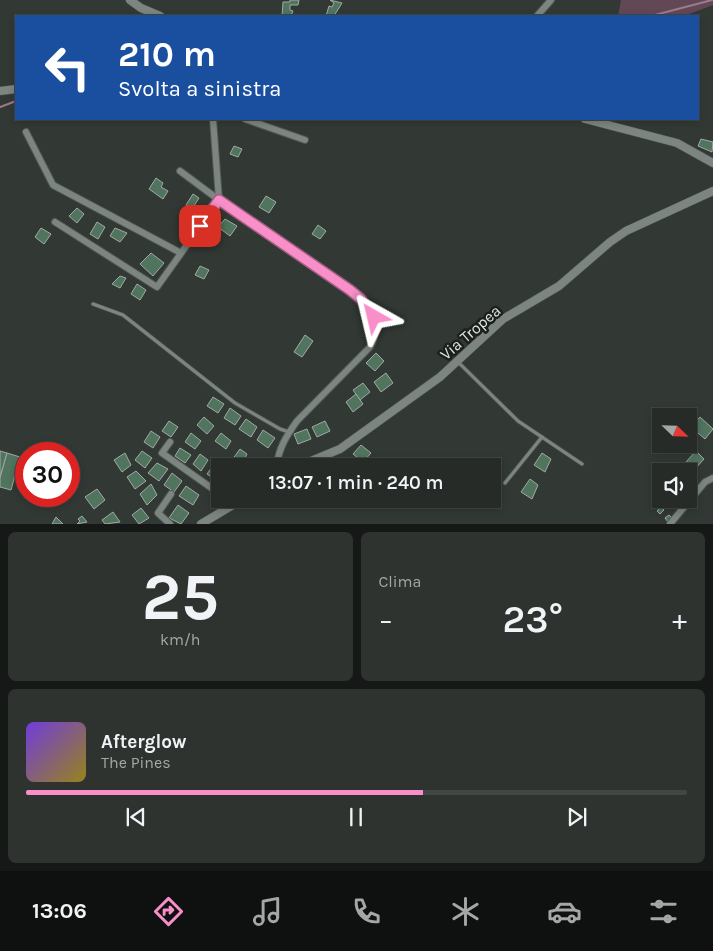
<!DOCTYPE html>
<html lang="it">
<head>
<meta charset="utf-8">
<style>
	body { margin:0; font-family:Karla,sans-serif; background:#2e3330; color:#f1f3f6; height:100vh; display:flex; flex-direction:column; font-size:19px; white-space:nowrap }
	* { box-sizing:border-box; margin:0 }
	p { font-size:16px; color:#a4a7a8 }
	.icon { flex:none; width:28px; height:28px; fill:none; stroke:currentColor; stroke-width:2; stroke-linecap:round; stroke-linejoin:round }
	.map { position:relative; height:524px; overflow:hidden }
	.side { display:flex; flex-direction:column; gap:8px; padding:8px; background:#151816; flex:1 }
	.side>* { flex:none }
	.hud { position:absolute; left:15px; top:15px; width:684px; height:105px; border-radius:0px; box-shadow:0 2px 8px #0003,0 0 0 1px #424745; background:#1a4fa0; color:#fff; overflow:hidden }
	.needle { width:32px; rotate:113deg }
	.fabs { position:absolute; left:652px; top:408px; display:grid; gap:10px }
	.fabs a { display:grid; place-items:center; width:45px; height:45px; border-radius:0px; background:#262b28; box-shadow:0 2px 8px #0003,0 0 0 1px #424745; font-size:25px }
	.speed { position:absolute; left:15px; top:442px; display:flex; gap:10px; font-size:25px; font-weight:700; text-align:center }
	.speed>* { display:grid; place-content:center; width:65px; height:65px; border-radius:50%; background:#262b28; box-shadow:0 2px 8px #0003,0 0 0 1px #424745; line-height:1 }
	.speed .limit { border:8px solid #d22; background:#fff; color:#111 }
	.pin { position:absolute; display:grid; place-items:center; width:42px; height:42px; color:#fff; margin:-21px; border-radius:10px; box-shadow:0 2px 8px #0006 }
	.me { position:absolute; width:55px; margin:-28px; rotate:323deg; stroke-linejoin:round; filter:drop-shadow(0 0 4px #0008) }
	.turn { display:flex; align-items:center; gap:18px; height:105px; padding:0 20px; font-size:22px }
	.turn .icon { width:65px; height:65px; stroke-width:2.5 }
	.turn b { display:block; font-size:35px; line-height:42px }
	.big { font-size:38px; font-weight:600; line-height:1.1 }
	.side .card { flex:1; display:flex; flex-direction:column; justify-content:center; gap:8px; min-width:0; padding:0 18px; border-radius:8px; background:#2e3330 }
	.side .dial { align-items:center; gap:0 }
	.dial b { font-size:65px; line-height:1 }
	.song { display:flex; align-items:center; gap:15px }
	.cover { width:60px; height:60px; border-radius:8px; background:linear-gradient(135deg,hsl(260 70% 55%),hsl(50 70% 35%)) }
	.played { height:5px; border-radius:2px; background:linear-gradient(90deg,#f98fc9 60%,#424745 60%) }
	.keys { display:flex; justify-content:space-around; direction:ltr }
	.heat { display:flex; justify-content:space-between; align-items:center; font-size:28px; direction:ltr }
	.side .tiles { flex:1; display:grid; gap:8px; grid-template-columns:1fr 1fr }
	.card:last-child { grid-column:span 2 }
	.trip { position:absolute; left:211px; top:458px; width:290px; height:50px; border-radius:0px; background:#262b28; box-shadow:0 2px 8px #0003,0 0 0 1px #424745; font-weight:600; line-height:50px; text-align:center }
	.dock { display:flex; height:80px; justify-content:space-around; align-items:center; background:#0f1110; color:#a4a7a8 }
	.dock .icon { width:35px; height:35px }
	.dock .current { color:#f98fc9 }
	.dock b { font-size:22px; color:#f1f3f6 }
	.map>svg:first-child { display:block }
</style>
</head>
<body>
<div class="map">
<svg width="713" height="524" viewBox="0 0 713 524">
	<rect width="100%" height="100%" fill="#323935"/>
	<!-- green -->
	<polygon fill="#624855" points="621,0 713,0 713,5 684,16 618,16"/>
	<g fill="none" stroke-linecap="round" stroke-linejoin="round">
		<!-- stream -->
		<g stroke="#9f798c" stroke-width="2">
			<polyline points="651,16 712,0"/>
			<polyline points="0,107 16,101"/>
		</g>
	</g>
	<!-- building -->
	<g fill="#50745d" stroke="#a1aaa4">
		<polygon points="290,0 299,0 298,5 290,5 290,10 293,11 291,16 282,16 283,2 290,2"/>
		<polygon points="330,0 342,3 334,16 326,16 329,6 332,7 334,3"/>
		<polygon points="701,139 713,142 712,152 698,146"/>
		<polygon points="234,146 242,149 238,157 230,154"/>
		<polygon points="156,178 163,183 161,187 168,191 163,199 149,189"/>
		<polygon points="193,194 199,198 192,209 186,205"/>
		<polygon points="266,196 276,202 269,213 259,207"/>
		<polygon points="77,208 84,214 77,223 69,216"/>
		<polygon points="225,219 237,226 230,236 218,227"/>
		<polygon points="97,222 105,227 98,239 90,234"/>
		<polygon points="318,225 326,231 320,239 312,234"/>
		<polygon points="41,228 51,234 44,244 35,237"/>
		<polygon points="115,228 127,233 120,242 110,236"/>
		<polygon points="151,253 164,263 153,276 140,264"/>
		<polygon points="200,266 209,270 204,279 195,275"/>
		<polygon points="120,276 126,278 120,288 112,284"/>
		<polygon points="137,284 146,290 140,300 131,294"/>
		<polygon points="305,335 313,341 302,357 294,352"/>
		<polygon points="376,353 384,361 375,371 366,363"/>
		<polygon points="386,373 393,383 381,392 374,382"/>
		<polygon points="363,383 370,392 360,400 353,390"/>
		<polygon points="356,394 363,404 353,412 346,402"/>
		<polygon points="213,397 224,404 218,413 207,406"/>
		<polygon points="230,408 241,416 235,425 224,418"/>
		<polygon points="204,417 214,426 207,434 197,425"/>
		<polygon points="700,417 713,429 705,439 691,427"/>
		<polygon points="246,419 257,427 251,437 239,429"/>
		<polygon points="169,421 178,427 171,437 162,431"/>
		<polygon points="325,421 330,431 317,437 312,427"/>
		<polygon points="307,429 311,439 298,444 294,434"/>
		<polygon points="263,430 275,438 268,448 257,440"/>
		<polygon points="151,431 160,437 153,448 144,442"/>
		<polygon points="191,433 201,441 195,449 185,442"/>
		<polygon points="221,433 231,441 226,449 215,441"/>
		<polygon points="361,445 371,453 363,462 353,454"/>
		<polygon points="180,448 191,455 185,463 175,456"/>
		<polygon points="240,449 247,454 244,460 252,466 233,466 229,464"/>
		<polygon points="0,451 7,453 0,478"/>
		<polygon points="142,451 152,458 145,468 135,460"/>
		<polygon points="696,451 704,459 694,470 686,462"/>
		<polygon points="7,453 20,457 11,490 0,487 0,478"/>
		<polygon points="125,453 131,465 122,472 114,460"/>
		<polygon points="542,453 551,459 545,472 534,465"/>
		<polygon points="200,454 208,460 201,471 193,464"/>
		<polygon points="218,459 226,464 220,466 220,483 207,474"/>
		<polygon points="157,463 168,469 159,481 148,473"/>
		<polygon points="136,471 146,481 135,489 127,477"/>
		<polygon points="172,473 182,481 174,492 164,485"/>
		<polygon points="530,479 538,485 532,499 521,492"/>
		<polygon points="151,484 157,495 147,505 140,494"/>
		<polygon points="186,486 199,495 193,505 179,496"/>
		<polygon points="97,489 105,500 94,509 85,497"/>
		<polygon points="178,505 189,513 181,524 169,518"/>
		<polygon points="661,507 664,510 660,514 657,511"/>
		<polygon points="141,508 149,518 139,524 132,515"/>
		<polygon points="113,512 120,522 105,524 102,520"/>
		<polygon points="669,515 672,518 668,522 665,518"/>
		<polygon points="82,516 87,522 77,524 80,521 78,519"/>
		<polygon points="56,517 63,524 52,524"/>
	</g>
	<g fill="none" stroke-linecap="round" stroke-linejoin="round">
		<!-- service casing -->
		<g stroke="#515853" stroke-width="4.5">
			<g id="service">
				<polyline points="93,304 123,315 235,403 280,429 289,432"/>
				<polyline points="458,362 518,421 582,464"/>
				<polyline points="505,483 542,437"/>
			</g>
		</g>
		<!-- minor casing -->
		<g stroke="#515853" stroke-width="8">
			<g id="minor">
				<polyline points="537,16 551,0"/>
				<path d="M 213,119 L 219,200 L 361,299 C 375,314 381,328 370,347 L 297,421 C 287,435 278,449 277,466"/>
				<polyline points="245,119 305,140"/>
				<polyline points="26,132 53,185 181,253"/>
				<polyline points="55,222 157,287 219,200 180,171"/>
				<polyline points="170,442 162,453 220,494"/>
				<polyline points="227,499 234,504"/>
				<polyline points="170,524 158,513 171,494"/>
				<polyline points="670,524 705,482 713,478"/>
			</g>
		</g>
		<!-- tertiary casing -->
		<g stroke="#515853" stroke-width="9">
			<g id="tertiary">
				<polyline points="130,0 141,8 160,16"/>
				<polyline points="0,91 16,89"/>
				<polyline points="585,119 677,143 713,163"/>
				<polyline points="299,466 340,449 440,377 503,319 559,286 610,242 626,231 713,191"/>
				<polyline points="201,524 243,499"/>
			</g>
		</g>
		<!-- service -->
		<use href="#service" stroke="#7c857f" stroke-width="3"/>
		<!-- minor -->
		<use href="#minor" stroke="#7c857f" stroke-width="6"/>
		<!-- tertiary -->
		<use href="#tertiary" stroke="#7c857f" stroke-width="8"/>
	</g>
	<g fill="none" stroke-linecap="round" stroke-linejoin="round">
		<!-- route casing -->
		<g stroke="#a25d83" stroke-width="12">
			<polyline id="route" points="200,226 219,200 350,290 361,299 374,317"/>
		</g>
		<!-- route -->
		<use href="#route" stroke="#f98fc9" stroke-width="9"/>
	</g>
	<g text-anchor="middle" stroke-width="5" stroke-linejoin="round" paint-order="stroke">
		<!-- street labels -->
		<g font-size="16" fill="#dfe4e0" stroke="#1c201d">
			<text transform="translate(470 332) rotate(-41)" y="6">Via Tropea</text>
		</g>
	</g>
</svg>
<div class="fabs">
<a><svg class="needle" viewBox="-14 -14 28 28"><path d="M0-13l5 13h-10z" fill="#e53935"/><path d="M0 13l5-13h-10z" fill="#a4a7a8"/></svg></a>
<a><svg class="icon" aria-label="sound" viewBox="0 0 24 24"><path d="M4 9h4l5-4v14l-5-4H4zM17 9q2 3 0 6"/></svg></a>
</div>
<div class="speed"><div class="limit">30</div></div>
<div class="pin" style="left:200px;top:226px;background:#d93025"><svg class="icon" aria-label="arrive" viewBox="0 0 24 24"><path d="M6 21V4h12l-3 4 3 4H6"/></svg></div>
<svg class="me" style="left:374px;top:317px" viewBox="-20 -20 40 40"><path d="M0-17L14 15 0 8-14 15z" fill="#f98fc9" stroke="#fff" stroke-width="4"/></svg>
<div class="trip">13:07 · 1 min · 240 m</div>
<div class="hud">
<div class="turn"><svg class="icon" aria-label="left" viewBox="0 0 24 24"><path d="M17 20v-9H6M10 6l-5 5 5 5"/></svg><div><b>210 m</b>Svolta a sinistra</div></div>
</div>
</div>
<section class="side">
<div class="tiles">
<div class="card dial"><b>25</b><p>km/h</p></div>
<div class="card"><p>Clima</p>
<div class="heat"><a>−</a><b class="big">23°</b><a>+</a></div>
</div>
<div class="card">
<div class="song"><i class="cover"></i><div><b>Afterglow</b><p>The Pines</p></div></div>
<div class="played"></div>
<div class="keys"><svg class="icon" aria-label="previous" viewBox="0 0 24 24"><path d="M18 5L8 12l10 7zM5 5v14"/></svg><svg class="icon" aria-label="pause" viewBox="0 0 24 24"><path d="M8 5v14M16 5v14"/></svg><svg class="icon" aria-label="next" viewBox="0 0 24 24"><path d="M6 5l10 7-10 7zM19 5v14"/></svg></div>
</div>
</div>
</section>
<nav class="dock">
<b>13:06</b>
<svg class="icon current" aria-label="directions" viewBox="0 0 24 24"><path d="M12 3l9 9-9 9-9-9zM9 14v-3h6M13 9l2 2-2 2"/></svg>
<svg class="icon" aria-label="music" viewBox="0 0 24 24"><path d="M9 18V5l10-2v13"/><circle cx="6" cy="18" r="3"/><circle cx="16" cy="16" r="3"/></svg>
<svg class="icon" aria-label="phone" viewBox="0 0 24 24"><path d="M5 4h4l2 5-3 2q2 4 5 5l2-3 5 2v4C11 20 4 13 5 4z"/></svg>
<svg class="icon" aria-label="climate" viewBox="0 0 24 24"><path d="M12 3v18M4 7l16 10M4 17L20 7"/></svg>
<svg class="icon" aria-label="car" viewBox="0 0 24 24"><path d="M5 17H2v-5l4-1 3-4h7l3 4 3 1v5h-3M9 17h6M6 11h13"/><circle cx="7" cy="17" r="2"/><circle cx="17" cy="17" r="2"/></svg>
<svg class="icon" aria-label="filters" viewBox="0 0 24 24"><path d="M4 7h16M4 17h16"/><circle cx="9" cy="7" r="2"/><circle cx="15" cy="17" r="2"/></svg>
</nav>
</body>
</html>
